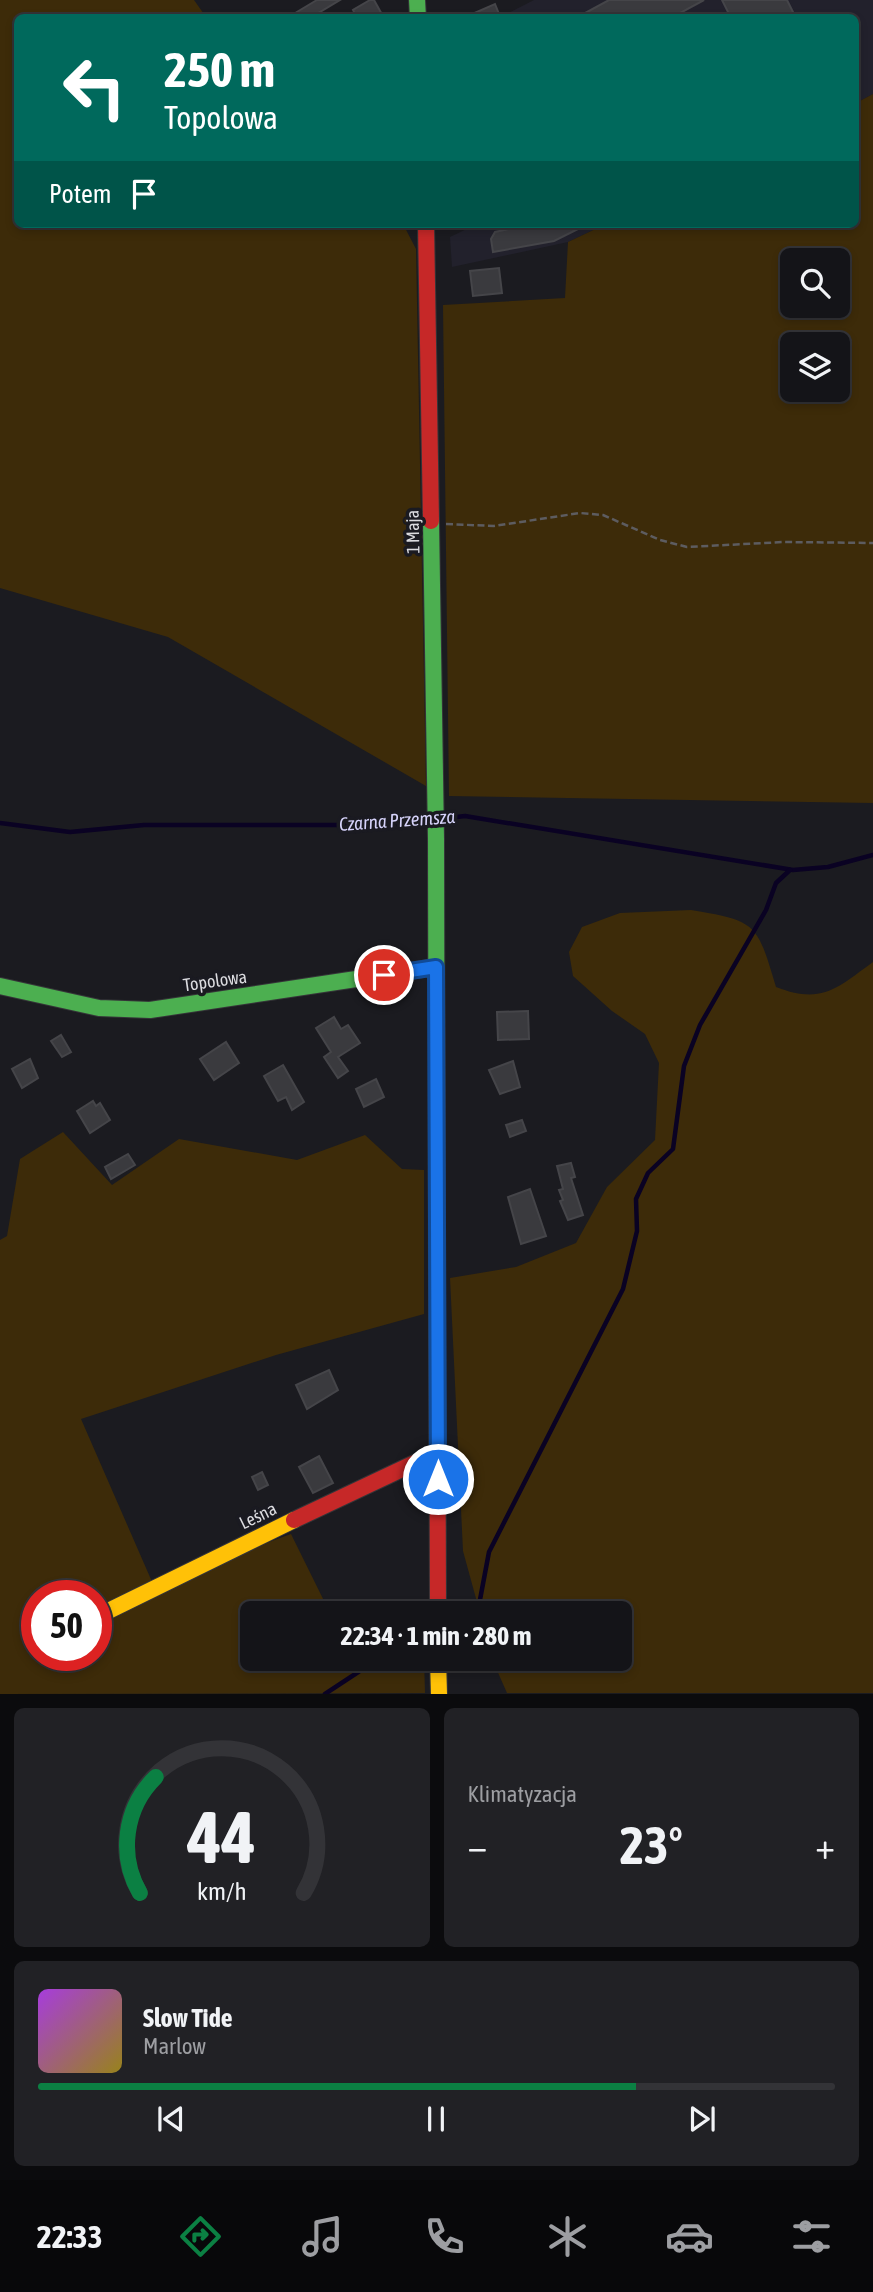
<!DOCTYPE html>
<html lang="pl">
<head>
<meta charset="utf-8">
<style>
	body { margin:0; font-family:"Asap Condensed",sans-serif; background:#212125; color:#f1f3f6; height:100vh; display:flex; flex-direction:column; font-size:26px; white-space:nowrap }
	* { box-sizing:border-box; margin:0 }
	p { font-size:23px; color:#9d9ea2 }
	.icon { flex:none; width:38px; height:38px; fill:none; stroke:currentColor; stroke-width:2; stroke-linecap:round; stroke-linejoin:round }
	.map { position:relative; height:1694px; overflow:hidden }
	.sheet { display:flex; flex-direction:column; gap:14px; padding:14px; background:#0b0b0d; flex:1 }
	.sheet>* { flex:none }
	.top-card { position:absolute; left:14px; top:14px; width:845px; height:214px; border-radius:10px; box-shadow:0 4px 10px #0003,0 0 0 2px #333337; background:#00695c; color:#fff; overflow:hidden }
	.tools { position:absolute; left:780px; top:248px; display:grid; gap:14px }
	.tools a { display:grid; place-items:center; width:70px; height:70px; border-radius:10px; background:#141418; box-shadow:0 4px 10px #0003,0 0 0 2px #333337; font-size:35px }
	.speed { position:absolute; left:21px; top:1580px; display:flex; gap:14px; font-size:35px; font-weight:700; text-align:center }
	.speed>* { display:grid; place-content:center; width:91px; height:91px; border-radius:50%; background:#141418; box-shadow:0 4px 10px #0003,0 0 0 2px #333337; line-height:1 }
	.speed .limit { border:10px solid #d22; background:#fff; color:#111 }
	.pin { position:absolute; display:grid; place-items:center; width:60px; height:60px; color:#fff; margin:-30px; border:4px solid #fff; border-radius:50%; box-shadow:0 2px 7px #0007 }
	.me { position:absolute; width:77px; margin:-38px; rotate:0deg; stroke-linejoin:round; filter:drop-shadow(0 0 5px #0008) }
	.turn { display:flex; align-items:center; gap:24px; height:147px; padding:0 35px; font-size:32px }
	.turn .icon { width:91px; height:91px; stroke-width:2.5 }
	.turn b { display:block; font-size:49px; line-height:60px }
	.then { display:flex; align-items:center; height:66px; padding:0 35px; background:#0003; gap:14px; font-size:26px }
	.big { font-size:52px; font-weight:700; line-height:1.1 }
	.sheet .tile { flex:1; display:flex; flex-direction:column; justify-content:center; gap:10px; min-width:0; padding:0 24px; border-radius:10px; background:#212125 }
	.sheet .dial { align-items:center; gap:0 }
	.dial svg { height:182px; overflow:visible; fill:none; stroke:#333337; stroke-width:7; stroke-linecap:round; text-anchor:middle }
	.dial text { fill:#f1f3f6; stroke:none }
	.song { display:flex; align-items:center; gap:21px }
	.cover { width:84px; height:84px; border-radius:10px; background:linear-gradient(135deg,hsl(280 70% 55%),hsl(50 70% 35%)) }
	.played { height:7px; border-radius:4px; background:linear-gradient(90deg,#0b8043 75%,#333337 75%) }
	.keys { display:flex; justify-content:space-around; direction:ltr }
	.heat { display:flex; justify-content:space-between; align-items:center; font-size:38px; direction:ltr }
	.sheet .tiles { flex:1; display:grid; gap:14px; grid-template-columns:1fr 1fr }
	.tile:last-child { grid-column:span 2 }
	.trip { position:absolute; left:240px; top:1601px; width:392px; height:70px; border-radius:10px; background:#141418; box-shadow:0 4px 10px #0003,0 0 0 2px #333337; font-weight:700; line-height:70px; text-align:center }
	.tab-bar { display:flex; height:112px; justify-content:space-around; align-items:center; background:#08080a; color:#9d9ea2 }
	.tab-bar .icon { width:49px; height:49px }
	.tab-bar .on { color:#0b8043 }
	.tab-bar b { font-size:32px; color:#f1f3f6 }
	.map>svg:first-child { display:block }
</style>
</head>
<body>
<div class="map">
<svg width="873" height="1694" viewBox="0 0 873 1694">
	<rect width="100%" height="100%" fill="#1b1b20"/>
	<!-- built -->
	<g fill="#22212c">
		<polygon points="534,0 873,0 873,94 856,103 856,18 499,18"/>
		<polygon points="477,224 606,224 568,242 452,267 450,237"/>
	</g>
	<!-- green -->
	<g fill="#3d2b09" fill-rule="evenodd">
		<polygon points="0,0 194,0 206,17 18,18 18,224 403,224 416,249 426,786 168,637 0,588"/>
		<path d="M 873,94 L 873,803 L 449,796 L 443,305 L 565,298 L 568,242 L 606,224 L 856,224 L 856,103 ZM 793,261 L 838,261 L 838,306 L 793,306 ZM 793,345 L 838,345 L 838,390 L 793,390 Z"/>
		<path d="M 691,910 C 758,921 757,924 776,987 C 822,1005 837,988 873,962 L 873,1693 L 507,1693 L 492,1659 L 620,1659 L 620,1614 L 480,1613 L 463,1551 L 450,1278 L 516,1267 L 576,1243 L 607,1187 L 655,1140 L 659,1063 L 645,1034 L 612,1011 L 573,976 L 569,952 L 582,927 L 620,913 Z"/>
		<path d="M 63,1132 L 112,1185 L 179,1139 L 297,1160 L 365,1135 L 402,1169 L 424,1170 L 424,1314 L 276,1355 L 81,1419 L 153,1584 L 291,1534 L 330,1613 L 252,1614 L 252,1659 L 424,1659 L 425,1693 L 0,1694 L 0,1240 L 7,1236 L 20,1159 ZM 37,1596 L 96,1596 L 96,1656 L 37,1656 Z"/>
	</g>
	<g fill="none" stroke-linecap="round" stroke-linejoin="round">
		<!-- stream -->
		<g stroke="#0a0223" stroke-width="4.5">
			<polyline points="440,819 465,816 793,870 828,867 873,855"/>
			<polyline points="0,823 70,832 144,825 387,825 432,820"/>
			<polyline points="472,1614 479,1605 489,1552 623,1289 637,1231 636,1199 648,1173 673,1149 684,1066 700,1025 766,910 776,883 790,870"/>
			<polyline points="325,1694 378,1659"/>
		</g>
	</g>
	<!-- building -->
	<g fill="#3a3a3e" stroke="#454549" stroke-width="2">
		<polygon points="317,0 340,0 310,18 287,18"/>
		<polygon points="370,0 374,0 384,18 357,18 353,10"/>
		<polygon points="609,0 704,0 671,18 576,18"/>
		<polygon points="722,0 787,0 796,18 731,18"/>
		<polygon points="495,4 499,14 491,18 463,18"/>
		<polygon points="531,224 588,224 554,241 493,252 491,239 495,232"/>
		<polygon points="499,268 502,293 473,296 470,271"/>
		<polygon points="528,1011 529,1039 498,1040 497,1012"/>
		<polygon points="334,1017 341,1029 348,1025 360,1043 338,1057 348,1071 338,1078 324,1057 331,1052 316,1028"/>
		<polygon points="61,1035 71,1052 62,1057 51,1041"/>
		<polygon points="226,1042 239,1063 214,1080 200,1059"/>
		<polygon points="30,1059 38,1078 22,1088 12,1069"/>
		<polygon points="513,1061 520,1087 500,1094 489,1070"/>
		<polygon points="283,1065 304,1102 292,1110 286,1097 278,1101 264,1076"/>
		<polygon points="376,1079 384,1097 364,1107 356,1089"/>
		<polygon points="93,1101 96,1106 100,1103 110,1120 90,1133 77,1111"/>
		<polygon points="522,1120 526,1131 510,1137 506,1125"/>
		<polygon points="128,1154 135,1165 111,1179 105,1167"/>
		<polygon points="571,1163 575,1177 571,1178 583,1215 568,1220 560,1201 563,1200 559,1190 563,1189 557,1166"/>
		<polygon points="530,1189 546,1236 521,1244 508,1197"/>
		<polygon points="329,1370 338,1390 307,1409 296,1385"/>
		<polygon points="319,1456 333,1483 313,1493 299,1467"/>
		<polygon points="262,1472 268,1485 258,1490 252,1477"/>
	</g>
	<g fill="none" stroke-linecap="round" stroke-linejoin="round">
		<!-- fast casing -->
		<g stroke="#353538" stroke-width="18">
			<g id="fast">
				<polyline points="417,0 418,18"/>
				<polyline points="431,521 436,839 437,1289"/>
				<polyline points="0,986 99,1008 150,1010 436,967"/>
			</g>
		</g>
		<!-- slow casing -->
		<g stroke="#353538" stroke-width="18">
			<g id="slow">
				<polyline points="96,1617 294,1520"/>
				<polyline points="438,1659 439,1694"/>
			</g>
		</g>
		<!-- jam casing -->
		<g stroke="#353538" stroke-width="18">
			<g id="jam">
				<polyline points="426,224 431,521"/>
				<polyline points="437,1289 438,1614"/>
				<polyline points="294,1520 438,1452"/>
			</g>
		</g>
		<!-- path -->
		<polyline stroke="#5d5c60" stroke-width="2.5" stroke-dasharray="7 3.5" stroke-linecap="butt" points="446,524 494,526 580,513 603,515 660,540 687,547 784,542 873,543"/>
		<!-- fast -->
		<use href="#fast" stroke="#4caf50" stroke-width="16"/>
		<!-- slow -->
		<use href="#slow" stroke="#ffc107" stroke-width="16"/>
		<!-- jam -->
		<use href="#jam" stroke="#c62828" stroke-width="16"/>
	</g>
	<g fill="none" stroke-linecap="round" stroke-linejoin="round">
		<!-- route casing -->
		<g stroke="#114b97" stroke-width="18">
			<polyline id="route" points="384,975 436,967 438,1479"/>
		</g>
		<!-- route -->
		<use href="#route" stroke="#1a73e8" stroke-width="12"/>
	</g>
	<g text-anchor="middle" stroke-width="7" stroke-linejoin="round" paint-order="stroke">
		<!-- street labels -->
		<g font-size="18" fill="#dbdbdf" stroke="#1a1a21">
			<text transform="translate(413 532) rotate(-91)" y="6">1 Maja</text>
			<text transform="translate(215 981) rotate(-8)" y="6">Topolowa</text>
			<text transform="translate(258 1516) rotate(-26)" y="6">Leśna</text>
		</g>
		<!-- water labels -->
		<g font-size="19" font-style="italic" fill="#d6d3fa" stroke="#1a1a21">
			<text transform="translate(397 820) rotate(-4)" y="7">Czarna Przemsza</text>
		</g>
	</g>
</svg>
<div class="tools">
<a><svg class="icon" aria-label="search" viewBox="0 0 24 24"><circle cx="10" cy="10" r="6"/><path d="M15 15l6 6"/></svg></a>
<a><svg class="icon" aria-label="layers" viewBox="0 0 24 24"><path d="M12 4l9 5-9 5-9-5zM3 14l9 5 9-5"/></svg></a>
</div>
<div class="speed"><div class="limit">50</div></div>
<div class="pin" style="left:384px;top:975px;background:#d93025"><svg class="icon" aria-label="arrive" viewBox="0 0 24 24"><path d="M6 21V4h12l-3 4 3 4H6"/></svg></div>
<svg class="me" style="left:438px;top:1479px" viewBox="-20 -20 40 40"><circle r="17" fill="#1a73e8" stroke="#fff" stroke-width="3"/><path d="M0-11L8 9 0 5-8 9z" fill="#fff"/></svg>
<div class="trip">22:34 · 1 min · 280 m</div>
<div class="top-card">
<div class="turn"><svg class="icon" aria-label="left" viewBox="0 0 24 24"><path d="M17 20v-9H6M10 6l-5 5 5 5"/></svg><div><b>250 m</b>Topolowa</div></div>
<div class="then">Potem<svg class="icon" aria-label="arrive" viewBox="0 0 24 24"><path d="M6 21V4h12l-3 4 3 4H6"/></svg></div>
</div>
</div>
<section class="sheet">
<div class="tiles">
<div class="tile dial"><svg viewBox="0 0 100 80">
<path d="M14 69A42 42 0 1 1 86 69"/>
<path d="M14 69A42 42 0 0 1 21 18" stroke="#0b8043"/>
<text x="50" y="56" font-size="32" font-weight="700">44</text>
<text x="50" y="72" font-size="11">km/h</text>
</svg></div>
<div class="tile"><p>Klimatyzacja</p>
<div class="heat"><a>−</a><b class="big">23°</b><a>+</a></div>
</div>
<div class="tile">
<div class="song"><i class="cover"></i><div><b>Slow Tide</b><p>Marlow</p></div></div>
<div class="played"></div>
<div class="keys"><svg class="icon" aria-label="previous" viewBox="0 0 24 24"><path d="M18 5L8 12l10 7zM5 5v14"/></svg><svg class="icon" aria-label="pause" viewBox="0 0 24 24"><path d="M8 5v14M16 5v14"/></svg><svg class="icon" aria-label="next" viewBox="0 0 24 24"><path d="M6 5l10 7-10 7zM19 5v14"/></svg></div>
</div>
</div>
</section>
<nav class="tab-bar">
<b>22:33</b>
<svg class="icon on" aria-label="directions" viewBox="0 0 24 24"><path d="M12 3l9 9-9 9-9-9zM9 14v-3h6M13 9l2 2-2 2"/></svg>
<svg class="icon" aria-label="music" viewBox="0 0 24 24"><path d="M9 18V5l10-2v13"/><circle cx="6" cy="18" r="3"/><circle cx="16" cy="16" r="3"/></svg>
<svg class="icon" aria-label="phone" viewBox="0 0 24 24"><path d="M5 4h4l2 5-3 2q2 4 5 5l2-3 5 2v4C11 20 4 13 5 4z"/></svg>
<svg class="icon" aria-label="climate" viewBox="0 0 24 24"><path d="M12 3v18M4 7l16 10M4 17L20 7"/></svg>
<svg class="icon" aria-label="car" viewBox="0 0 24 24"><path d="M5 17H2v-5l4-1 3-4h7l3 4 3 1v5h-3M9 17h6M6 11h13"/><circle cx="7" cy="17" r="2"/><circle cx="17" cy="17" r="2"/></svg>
<svg class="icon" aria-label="filters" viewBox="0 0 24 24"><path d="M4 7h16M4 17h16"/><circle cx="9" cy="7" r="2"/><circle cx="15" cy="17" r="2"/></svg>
</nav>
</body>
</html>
